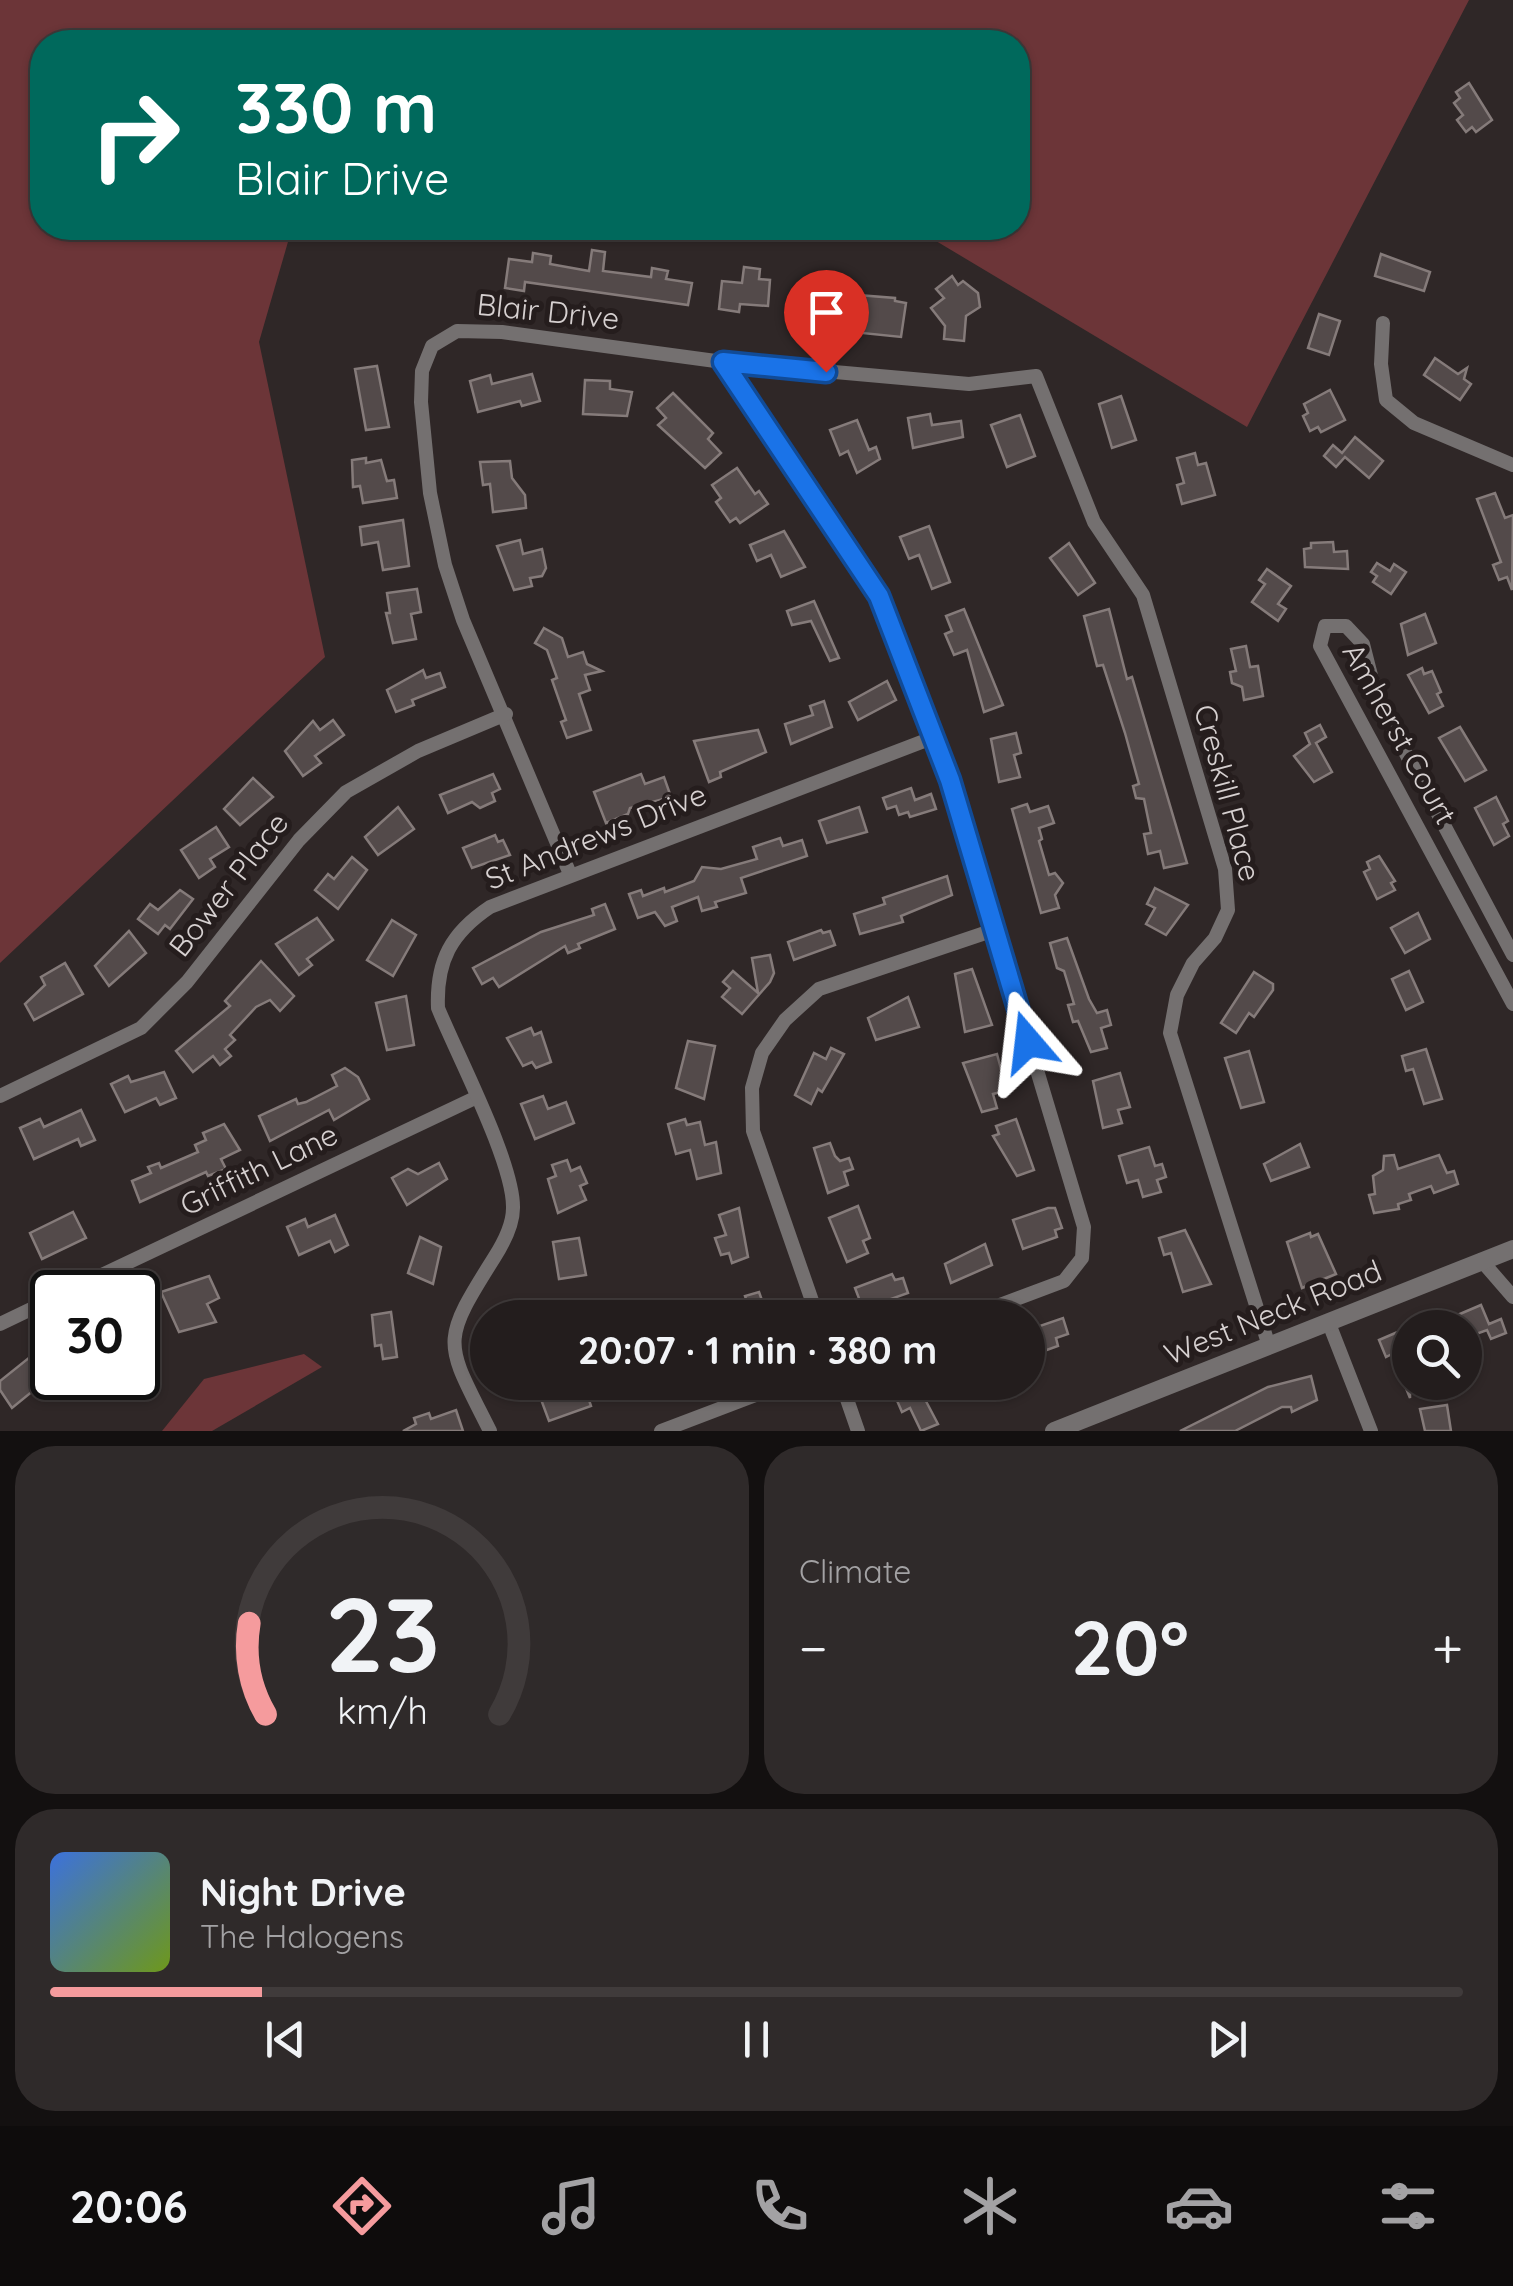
<!DOCTYPE html>
<html lang="en">
<head>
<meta charset="utf-8">
<style>
	body { margin:0; font-family:Quicksand,sans-serif; background:#2f2a2a; color:#f1f3f6; height:100vh; display:flex; flex-direction:column; font-size:38px; white-space:nowrap }
	* { box-sizing:border-box; margin:0 }
	p { font-size:32px; color:#a3a2a4 }
	.icon { flex:none; width:55px; height:55px; fill:none; stroke:currentColor; stroke-width:2; stroke-linecap:round; stroke-linejoin:round }
	.map { position:relative; height:1431px; overflow:hidden }
	.drawer { display:flex; flex-direction:column; gap:15px; padding:15px; background:#131010; flex:1 }
	.drawer>* { flex:none }
	.top-card { position:absolute; left:30px; top:30px; width:1000px; height:210px; border-radius:40px; box-shadow:0 2px 8px #0004,0 0 0 2px #403b3b; background:#00695c; color:#fff; overflow:hidden }
	.buttons { position:absolute; left:1392px; top:1310px; display:grid; gap:20px }
	.buttons a { display:grid; place-items:center; width:90px; height:90px; border-radius:50%; background:#231d1d; box-shadow:0 2px 8px #0004,0 0 0 2px #403b3b; font-size:50px }
	.speed { position:absolute; left:30px; top:1270px; display:flex; gap:20px; font-size:50px; font-weight:700; text-align:center }
	.speed>* { display:grid; place-content:center; width:130px; height:130px; border-radius:50%; background:#231d1d; box-shadow:0 2px 8px #0004,0 0 0 2px #403b3b; line-height:1 }
	.speed .limit { border:5px solid #111; border-radius:15px; background:#fff; color:#111 }
	.pin { position:absolute; display:grid; place-items:center; width:85px; height:85px; color:#fff; margin:-102px -42px; border-radius:50% 50% 50% 0; rotate:-45deg; box-shadow:0 0 10px #0007 }
	.pin .icon { rotate:45deg }
	.me { position:absolute; width:110px; margin:-55px; rotate:343deg; stroke-linejoin:round; filter:drop-shadow(0 0 8px #0008) }
	.turn { display:flex; align-items:center; gap:35px; height:210px; padding:0 40px; font-size:45px }
	.turn .icon { width:130px; height:130px; stroke-width:2.5 }
	.turn b { display:block; font-size:70px; line-height:85px }
	.big { font-size:75px; font-weight:700; line-height:1.1 }
	.drawer .tile { flex:1; display:flex; flex-direction:column; justify-content:center; gap:15px; min-width:0; padding:0 35px; border-radius:40px; background:#2f2a2a }
	.drawer .dial { align-items:center; gap:0 }
	.dial svg { height:260px; overflow:visible; fill:none; stroke:#403b3b; stroke-width:7; stroke-linecap:round; text-anchor:middle }
	.dial text { fill:#f1f3f6; stroke:none }
	.song { display:flex; align-items:center; gap:30px }
	.cover { width:120px; height:120px; border-radius:15px; background:linear-gradient(135deg,hsl(220 70% 55%),hsl(80 70% 35%)) }
	.played { height:10px; border-radius:5px; background:linear-gradient(90deg,#f59b9d 15%,#403b3b 15%) }
	.keys { display:flex; justify-content:space-around; direction:ltr }
	.heat { display:flex; justify-content:space-between; align-items:center; font-size:55px; direction:ltr }
	.drawer .tiles { flex:1; display:grid; gap:15px; grid-template-columns:1fr 1fr }
	.tile:last-child { grid-column:span 2 }
	.trip { position:absolute; left:470px; top:1300px; width:575px; height:100px; border-radius:50px; background:#231d1d; box-shadow:0 2px 8px #0004,0 0 0 2px #403b3b; font-weight:700; line-height:100px; text-align:center }
	.dock { display:flex; height:160px; justify-content:space-around; align-items:center; background:#0e0c0c; color:#a3a2a4 }
	.dock .icon { width:70px; height:70px }
	.dock .current { color:#f59b9d }
	.dock b { font-size:45px; color:#f1f3f6 }
	.map>svg:first-child { display:block }
</style>
</head>
<body>
<div class="map">
<svg width="1513" height="1431" viewBox="0 0 1513 1431">
	<rect width="100%" height="100%" fill="#2f2727"/>
	<!-- green -->
	<g fill="#6c3538">
		<polygon points="0,0 1469,0 1247,427 916,229 903,228 1018,228 1018,42 42,42 42,228 292,228 259,342 325,657 0,963"/>
		<polygon points="304,1354 322,1367 212,1431 162,1431 204,1379"/>
	</g>
	<!-- building -->
	<g fill="#534a4a" stroke="#857b7a" stroke-width="2.5">
		<polygon points="1469,83 1492,120 1476,132 1472,127 1466,132 1457,120 1463,115 1454,103 1460,98 1456,92"/>
		<polygon points="592,250 605,252 603,271 651,277 652,268 668,271 666,279 692,283 688,305 525,282 524,291 505,288 509,259 532,262 533,253 551,256 550,264 589,271"/>
		<polygon points="1381,254 1430,272 1424,291 1375,276"/>
		<polygon points="744,267 760,269 759,279 770,280 768,306 740,304 739,312 719,309 722,281 742,283"/>
		<polygon points="952,276 958,285 963,281 978,293 980,307 966,316 964,341 944,339 945,326 931,308 944,298 936,289"/>
		<polygon points="794,290 895,298 895,301 906,303 901,337 852,332 853,322 791,316"/>
		<polygon points="1319,314 1340,321 1329,355 1308,348"/>
		<polygon points="1435,358 1458,374 1467,368 1464,379 1471,384 1460,400 1424,375"/>
		<polygon points="377,366 389,427 366,430 355,369"/>
		<polygon points="532,374 540,401 522,406 520,401 478,412 470,381 490,375 492,384"/>
		<polygon points="585,380 610,381 610,389 632,392 627,416 583,414"/>
		<polygon points="1330,390 1345,420 1321,432 1318,427 1310,431 1303,416 1308,413 1304,404"/>
		<polygon points="673,393 713,433 708,439 721,453 705,468 658,425 666,418 657,408"/>
		<polygon points="1121,396 1136,440 1112,448 1099,404"/>
		<polygon points="930,414 932,425 961,421 963,437 913,448 908,418"/>
		<polygon points="1020,415 1035,456 1007,467 991,425"/>
		<polygon points="857,420 869,450 876,447 880,459 857,473 848,451 840,455 830,430"/>
		<polygon points="1355,437 1383,461 1369,478 1345,457 1336,467 1324,456 1333,445 1342,453"/>
		<polygon points="1195,453 1198,465 1206,463 1215,495 1182,504 1177,485 1184,483 1177,458"/>
		<polygon points="366,458 366,463 381,460 387,481 394,480 397,498 363,503 360,486 353,487 352,460"/>
		<polygon points="510,461 512,478 525,495 526,508 493,512 490,484 483,485 480,462"/>
		<polygon points="737,468 755,494 759,491 768,504 740,523 736,518 730,522 716,502 721,498 712,485"/>
		<polygon points="1495,493 1505,518 1513,515 1512,590 1507,577 1499,580 1493,565 1501,562 1477,499"/>
		<polygon points="403,520 409,566 383,570 378,542 362,545 360,527"/>
		<polygon points="929,526 950,582 932,589 919,555 909,559 900,537"/>
		<polygon points="784,531 805,567 781,577 771,555 757,561 750,545"/>
		<polygon points="520,540 523,554 542,549 546,568 542,576 530,578 532,586 514,590 497,546"/>
		<polygon points="1333,542 1334,552 1347,551 1348,569 1305,567 1304,549 1311,548 1311,543"/>
		<polygon points="1069,543 1095,583 1078,595 1050,558"/>
		<polygon points="1377,563 1390,571 1394,564 1406,572 1391,594 1373,582 1377,576 1371,572"/>
		<polygon points="1267,569 1291,586 1278,604 1286,609 1278,621 1252,602 1265,584 1259,580"/>
		<polygon points="417,589 421,612 411,614 416,639 393,643 386,613 390,613 387,593"/>
		<polygon points="814,601 839,658 830,661 811,621 792,625 787,611"/>
		<polygon points="964,609 1003,705 984,712 967,650 954,655 945,634 952,631 946,616"/>
		<polygon points="1109,609 1127,679 1132,677 1187,863 1164,868 1160,851 1148,854 1144,834 1151,833 1144,799 1136,798 1133,786 1139,784 1125,733 1103,665 1097,666 1084,616"/>
		<polygon points="1425,614 1436,643 1408,655 1401,624"/>
		<polygon points="544,628 562,638 568,657 583,652 587,664 602,671 585,675 590,690 579,694 591,730 567,738 561,722 566,720 552,680 557,678 547,650 535,643"/>
		<polygon points="1246,646 1250,667 1258,666 1263,696 1244,700 1242,687 1232,683 1230,672 1236,671 1231,649"/>
		<polygon points="1422,668 1424,674 1432,671 1441,692 1437,694 1443,706 1429,713 1408,675"/>
		<polygon points="423,670 426,678 440,673 445,687 412,700 414,705 396,712 387,690"/>
		<polygon points="887,681 896,700 858,720 849,702"/>
		<polygon points="824,701 832,727 791,744 785,724 813,715 810,706"/>
		<polygon points="333,720 344,735 315,756 321,763 303,776 285,751 313,721 320,730"/>
		<polygon points="1320,725 1326,737 1316,743 1332,772 1314,782 1294,756 1310,744 1305,733"/>
		<polygon points="1460,727 1486,770 1465,781 1439,738"/>
		<polygon points="758,730 766,752 720,772 721,777 709,782 694,741"/>
		<polygon points="1016,733 1021,753 1014,755 1020,777 999,782 991,739"/>
		<polygon points="493,774 500,789 492,793 495,801 480,808 472,802 448,813 440,795"/>
		<polygon points="641,774 645,784 664,777 671,797 630,808 628,814 606,823 594,792"/>
		<polygon points="253,778 273,797 240,825 224,809"/>
		<polygon points="911,788 915,800 931,794 936,809 910,817 908,812 899,815 896,806 887,809 883,798"/>
		<polygon points="1496,797 1508,821 1503,824 1509,836 1494,845 1475,808"/>
		<polygon points="1027,804 1030,812 1048,806 1054,823 1039,828 1042,839 1039,841 1049,875 1055,873 1063,883 1055,895 1059,908 1041,913 1012,809"/>
		<polygon points="398,807 414,829 378,855 365,837"/>
		<polygon points="859,807 867,832 827,843 819,821"/>
		<polygon points="216,827 229,847 210,859 215,867 199,878 181,850"/>
		<polygon points="495,835 498,842 503,840 510,855 472,868 463,848"/>
		<polygon points="780,838 783,846 802,840 807,856 741,878 746,893 715,902 717,907 702,911 698,897 672,907 677,921 665,926 655,912 638,918 629,894 641,890 643,896 664,888 665,892 694,881 702,867 721,869 757,859 753,847"/>
		<polygon points="1379,856 1395,881 1391,883 1395,890 1377,899 1364,872 1370,869 1367,862"/>
		<polygon points="352,857 367,870 338,909 315,890 328,874 334,879"/>
		<polygon points="947,876 952,895 901,916 903,922 860,934 854,914 885,904 883,898"/>
		<polygon points="1155,888 1188,905 1166,935 1146,924 1155,908 1147,904"/>
		<polygon points="180,890 193,899 170,929 165,925 158,934 138,919 150,904 158,910"/>
		<polygon points="605,904 615,929 578,944 580,948 568,953 565,946 499,987 493,978 482,984 473,968 541,932 594,915 592,909"/>
		<polygon points="1418,913 1430,939 1405,953 1391,928"/>
		<polygon points="317,918 333,940 307,959 312,965 299,975 276,944"/>
		<polygon points="392,920 416,935 393,976 367,960"/>
		<polygon points="821,930 823,933 830,931 835,945 794,960 788,942"/>
		<polygon points="129,931 146,953 109,986 95,966"/>
		<polygon points="1067,938 1089,999 1097,1013 1107,1010 1111,1025 1101,1028 1107,1048 1091,1052 1078,1021 1073,1022 1068,1005 1074,1004 1064,971 1057,968 1050,943"/>
		<polygon points="770,955 774,973 770,982 742,1014 722,997 730,988 723,982 733,971 758,993 752,958"/>
		<polygon points="261,961 294,996 280,1011 270,1000 256,1007 230,1035 235,1040 225,1049 231,1056 220,1065 213,1056 193,1072 176,1051 230,1006 225,1001"/>
		<polygon points="65,963 83,994 34,1020 25,1004 45,985 41,977"/>
		<polygon points="972,969 992,1025 965,1032 955,974"/>
		<polygon points="1409,971 1423,1002 1406,1010 1392,979"/>
		<polygon points="1254,972 1273,984 1273,990 1254,1017 1249,1013 1236,1033 1221,1023"/>
		<polygon points="406,996 414,1045 387,1050 376,1003"/>
		<polygon points="908,997 919,1027 876,1040 868,1018"/>
		<polygon points="531,1028 534,1035 541,1032 551,1062 536,1068 532,1062 523,1066 507,1038"/>
		<polygon points="688,1041 715,1046 704,1099 676,1088"/>
		<polygon points="831,1048 844,1054 822,1092 818,1089 811,1104 795,1095 814,1053 826,1059"/>
		<polygon points="1426,1049 1442,1099 1424,1104 1413,1069 1406,1071 1402,1056"/>
		<polygon points="1249,1051 1264,1102 1241,1108 1225,1058"/>
		<polygon points="997,1054 1001,1069 1007,1067 1013,1089 993,1094 997,1108 982,1112 963,1063"/>
		<polygon points="345,1068 358,1077 369,1099 334,1120 329,1110 270,1141 259,1116 296,1099 298,1104 306,1102 337,1086 332,1075"/>
		<polygon points="164,1072 176,1098 160,1105 156,1098 125,1112 111,1084 128,1076 131,1082"/>
		<polygon points="1120,1073 1130,1107 1118,1110 1122,1123 1103,1128 1093,1081"/>
		<polygon points="543,1096 548,1109 566,1102 574,1123 535,1139 521,1104"/>
		<polygon points="81,1110 95,1140 81,1146 78,1139 34,1159 20,1128 40,1119 44,1127"/>
		<polygon points="685,1119 687,1125 700,1122 705,1145 716,1142 721,1173 697,1179 690,1150 676,1154 668,1124"/>
		<polygon points="1016,1119 1034,1170 1017,1176 993,1136 999,1134 996,1126"/>
		<polygon points="224,1124 240,1150 221,1159 226,1169 208,1176 206,1172 140,1202 132,1181 151,1173 148,1167 159,1163 161,1168 198,1152 195,1145 206,1140 203,1133"/>
		<polygon points="830,1143 835,1156 840,1161 849,1158 853,1169 844,1172 848,1185 828,1193 814,1148"/>
		<polygon points="1300,1144 1309,1167 1271,1181 1264,1164"/>
		<polygon points="1149,1147 1155,1166 1162,1164 1166,1177 1157,1180 1161,1192 1143,1197 1138,1180 1127,1183 1119,1156"/>
		<polygon points="1394,1155 1398,1169 1439,1155 1447,1173 1454,1171 1458,1184 1434,1193 1431,1186 1409,1194 1411,1200 1398,1204 1399,1209 1374,1213 1369,1195 1375,1194 1373,1176 1383,1170 1384,1156"/>
		<polygon points="567,1160 571,1171 580,1167 587,1183 580,1186 586,1200 558,1213 548,1179 556,1176 552,1165"/>
		<polygon points="439,1163 447,1179 407,1205 392,1178 408,1169 418,1174"/>
		<polygon points="858,1206 870,1238 863,1241 868,1253 847,1262 829,1218"/>
		<polygon points="739,1208 748,1257 732,1263 729,1253 721,1255 715,1238 726,1235 719,1215"/>
		<polygon points="1048,1208 1055,1208 1062,1228 1055,1230 1057,1237 1023,1249 1013,1220"/>
		<polygon points="73,1212 86,1238 42,1259 30,1233"/>
		<polygon points="335,1215 348,1245 335,1252 330,1241 299,1255 287,1227 305,1219 308,1227"/>
		<polygon points="1185,1230 1211,1284 1183,1292 1171,1253 1164,1255 1159,1238"/>
		<polygon points="1310,1233 1311,1237 1318,1234 1336,1274 1302,1288 1287,1242"/>
		<polygon points="420,1237 441,1247 433,1284 408,1273"/>
		<polygon points="579,1238 586,1275 559,1279 553,1242"/>
		<polygon points="985,1244 992,1265 951,1283 945,1264"/>
		<polygon points="892,1274 895,1280 903,1278 908,1293 863,1309 855,1288"/>
		<polygon points="209,1276 219,1298 207,1304 216,1322 179,1332 161,1292"/>
		<polygon points="759,1292 764,1306 774,1302 780,1318 728,1318 749,1308 745,1296"/>
		<polygon points="1481,1305 1489,1324 1501,1319 1506,1333 1491,1339 1487,1330 1465,1338 1465,1328 1427,1328"/>
		<polygon points="391,1312 397,1357 383,1359 381,1345 375,1346 372,1315"/>
		<polygon points="1063,1318 1068,1334 1056,1338 1058,1346 1041,1352 1038,1340 1030,1343 1028,1330"/>
		<polygon points="1407,1328 1410,1335 1410,1398 1392,1354 1386,1357 1379,1340"/>
		<polygon points="30,1357 45,1381 12,1408 0,1390 0,1381"/>
		<polygon points="1311,1376 1317,1400 1292,1412 1291,1407 1282,1407 1235,1431 1180,1431 1268,1387"/>
		<polygon points="561,1386 564,1395 586,1391 591,1406 549,1421 539,1394"/>
		<polygon points="918,1386 938,1424 921,1431 910,1408 902,1412 895,1396"/>
		<polygon points="1447,1405 1451,1431 1425,1431 1420,1409"/>
		<polygon points="456,1410 463,1431 403,1431 416,1424 414,1418 429,1413 431,1419"/>
	</g>
	<g fill="none" stroke-linecap="round" stroke-linejoin="round">
		<!-- minor -->
		<g stroke="#747070" stroke-width="14">
			<polyline points="1383,323 1381,364 1386,400 1414,423 1513,465"/>
			<polyline points="723,362 879,596 950,780 1084,1227 1082,1258 1064,1281 965,1318"/>
			<polyline points="570,874 463,620 445,565 430,493 421,402 422,371 432,346 457,331 502,332 723,362 969,384 1036,376 1094,522 1143,595 1225,869 1228,910 1215,938 1193,963 1177,995 1170,1033 1268,1343"/>
			<polyline points="1513,955 1377,699 1363,644 1346,626 1325,626 1320,646 1513,1004"/>
			<polyline points="0,1096 141,1028 187,982 299,840 346,792 418,751 506,714"/>
			<polyline points="1481,1260 1513,1297"/>
			<polyline points="66,1292 475,1098"/>
			<polyline points="818,1318 753,1131 752,1088 762,1053 785,1020 819,989 994,930"/>
			<polyline points="1328,1321 1371,1431"/>
			<polyline points="0,1324 52,1299"/>
			<polyline points="841,1382 858,1431"/>
			<path d="M 490,1431 C 445,1341 439,1345 494,1258 C 503,1244 513,1225 513,1208 C 514,1163 457,1055 438,1008 C 436,961 451,933 490,907 L 932,738"/>
			<polyline points="661,1431 790,1382"/>
		</g>
		<!-- tertiary -->
		<polyline stroke="#747070" stroke-width="18" points="1054,1431 1513,1249"/>
	</g>
	<g fill="none" stroke-linecap="round" stroke-linejoin="round">
		<!-- route casing -->
		<g stroke="#114b97" stroke-width="25">
			<polyline id="route" points="826,372 723,362 879,596 950,780 1028,1042"/>
		</g>
		<!-- route -->
		<use href="#route" stroke="#1a73e8" stroke-width="18"/>
	</g>
	<g text-anchor="middle" stroke-width="10" stroke-linejoin="round" paint-order="stroke">
		<!-- street labels -->
		<g font-size="30" fill="#d6d0d0" stroke="#251d1d">
			<text transform="translate(548 312) rotate(6)" y="10">Blair Drive</text>
			<text transform="translate(1399 734) rotate(61)" y="10">Amherst Court</text>
			<text transform="translate(1227 793) rotate(75)" y="10">Creskill Place</text>
			<text transform="translate(596 837) rotate(-22)" y="10">St Andrews Drive</text>
			<text transform="translate(229 885) rotate(-52)" y="10">Bower Place</text>
			<text transform="translate(259 1170) rotate(-26)" y="10">Griffith Lane</text>
			<text transform="translate(1273 1313) rotate(-22)" y="10">West Neck Road</text>
		</g>
	</g>
</svg>
<div class="buttons">
<a><svg class="icon" aria-label="search" viewBox="0 0 24 24"><circle cx="10" cy="10" r="6"/><path d="M15 15l6 6"/></svg></a>
</div>
<div class="speed"><div class="limit">30</div></div>
<div class="pin" style="left:826px;top:372px;background:#d93025"><svg class="icon" aria-label="arrive" viewBox="0 0 24 24"><path d="M6 21V4h12l-3 4 3 4H6"/></svg></div>
<svg class="me" style="left:1028px;top:1042px" viewBox="-20 -20 40 40"><path d="M0-17L14 15 0 8-14 15z" fill="#1a73e8" stroke="#fff" stroke-width="4"/></svg>
<div class="trip">20:07 · 1 min · 380 m</div>
<div class="top-card">
<div class="turn"><svg class="icon" aria-label="right" viewBox="0 0 24 24"><path d="M7 20v-9h11M14 6l5 5-5 5"/></svg><div><b>330 m</b>Blair Drive</div></div>
</div>
</div>
<section class="drawer">
<div class="tiles">
<div class="tile dial"><svg viewBox="0 0 100 80">
<path d="M14 69A42 42 0 1 1 86 69"/>
<path d="M14 69A42 42 0 0 1 9 41" stroke="#f59b9d"/>
<text x="50" y="56" font-size="32" font-weight="700">23</text>
<text x="50" y="72" font-size="11">km/h</text>
</svg></div>
<div class="tile"><p>Climate</p>
<div class="heat"><a>−</a><b class="big">20°</b><a>+</a></div>
</div>
<div class="tile">
<div class="song"><i class="cover"></i><div><b>Night Drive</b><p>The Halogens</p></div></div>
<div class="played"></div>
<div class="keys"><svg class="icon" aria-label="previous" viewBox="0 0 24 24"><path d="M18 5L8 12l10 7zM5 5v14"/></svg><svg class="icon" aria-label="pause" viewBox="0 0 24 24"><path d="M8 5v14M16 5v14"/></svg><svg class="icon" aria-label="next" viewBox="0 0 24 24"><path d="M6 5l10 7-10 7zM19 5v14"/></svg></div>
</div>
</div>
</section>
<nav class="dock">
<b>20:06</b>
<svg class="icon current" aria-label="directions" viewBox="0 0 24 24"><path d="M12 3l9 9-9 9-9-9zM9 14v-3h6M13 9l2 2-2 2"/></svg>
<svg class="icon" aria-label="music" viewBox="0 0 24 24"><path d="M9 18V5l10-2v13"/><circle cx="6" cy="18" r="3"/><circle cx="16" cy="16" r="3"/></svg>
<svg class="icon" aria-label="phone" viewBox="0 0 24 24"><path d="M5 4h4l2 5-3 2q2 4 5 5l2-3 5 2v4C11 20 4 13 5 4z"/></svg>
<svg class="icon" aria-label="climate" viewBox="0 0 24 24"><path d="M12 3v18M4 7l16 10M4 17L20 7"/></svg>
<svg class="icon" aria-label="car" viewBox="0 0 24 24"><path d="M5 17H2v-5l4-1 3-4h7l3 4 3 1v5h-3M9 17h6M6 11h13"/><circle cx="7" cy="17" r="2"/><circle cx="17" cy="17" r="2"/></svg>
<svg class="icon" aria-label="filters" viewBox="0 0 24 24"><path d="M4 7h16M4 17h16"/><circle cx="9" cy="7" r="2"/><circle cx="15" cy="17" r="2"/></svg>
</nav>
</body>
</html>
